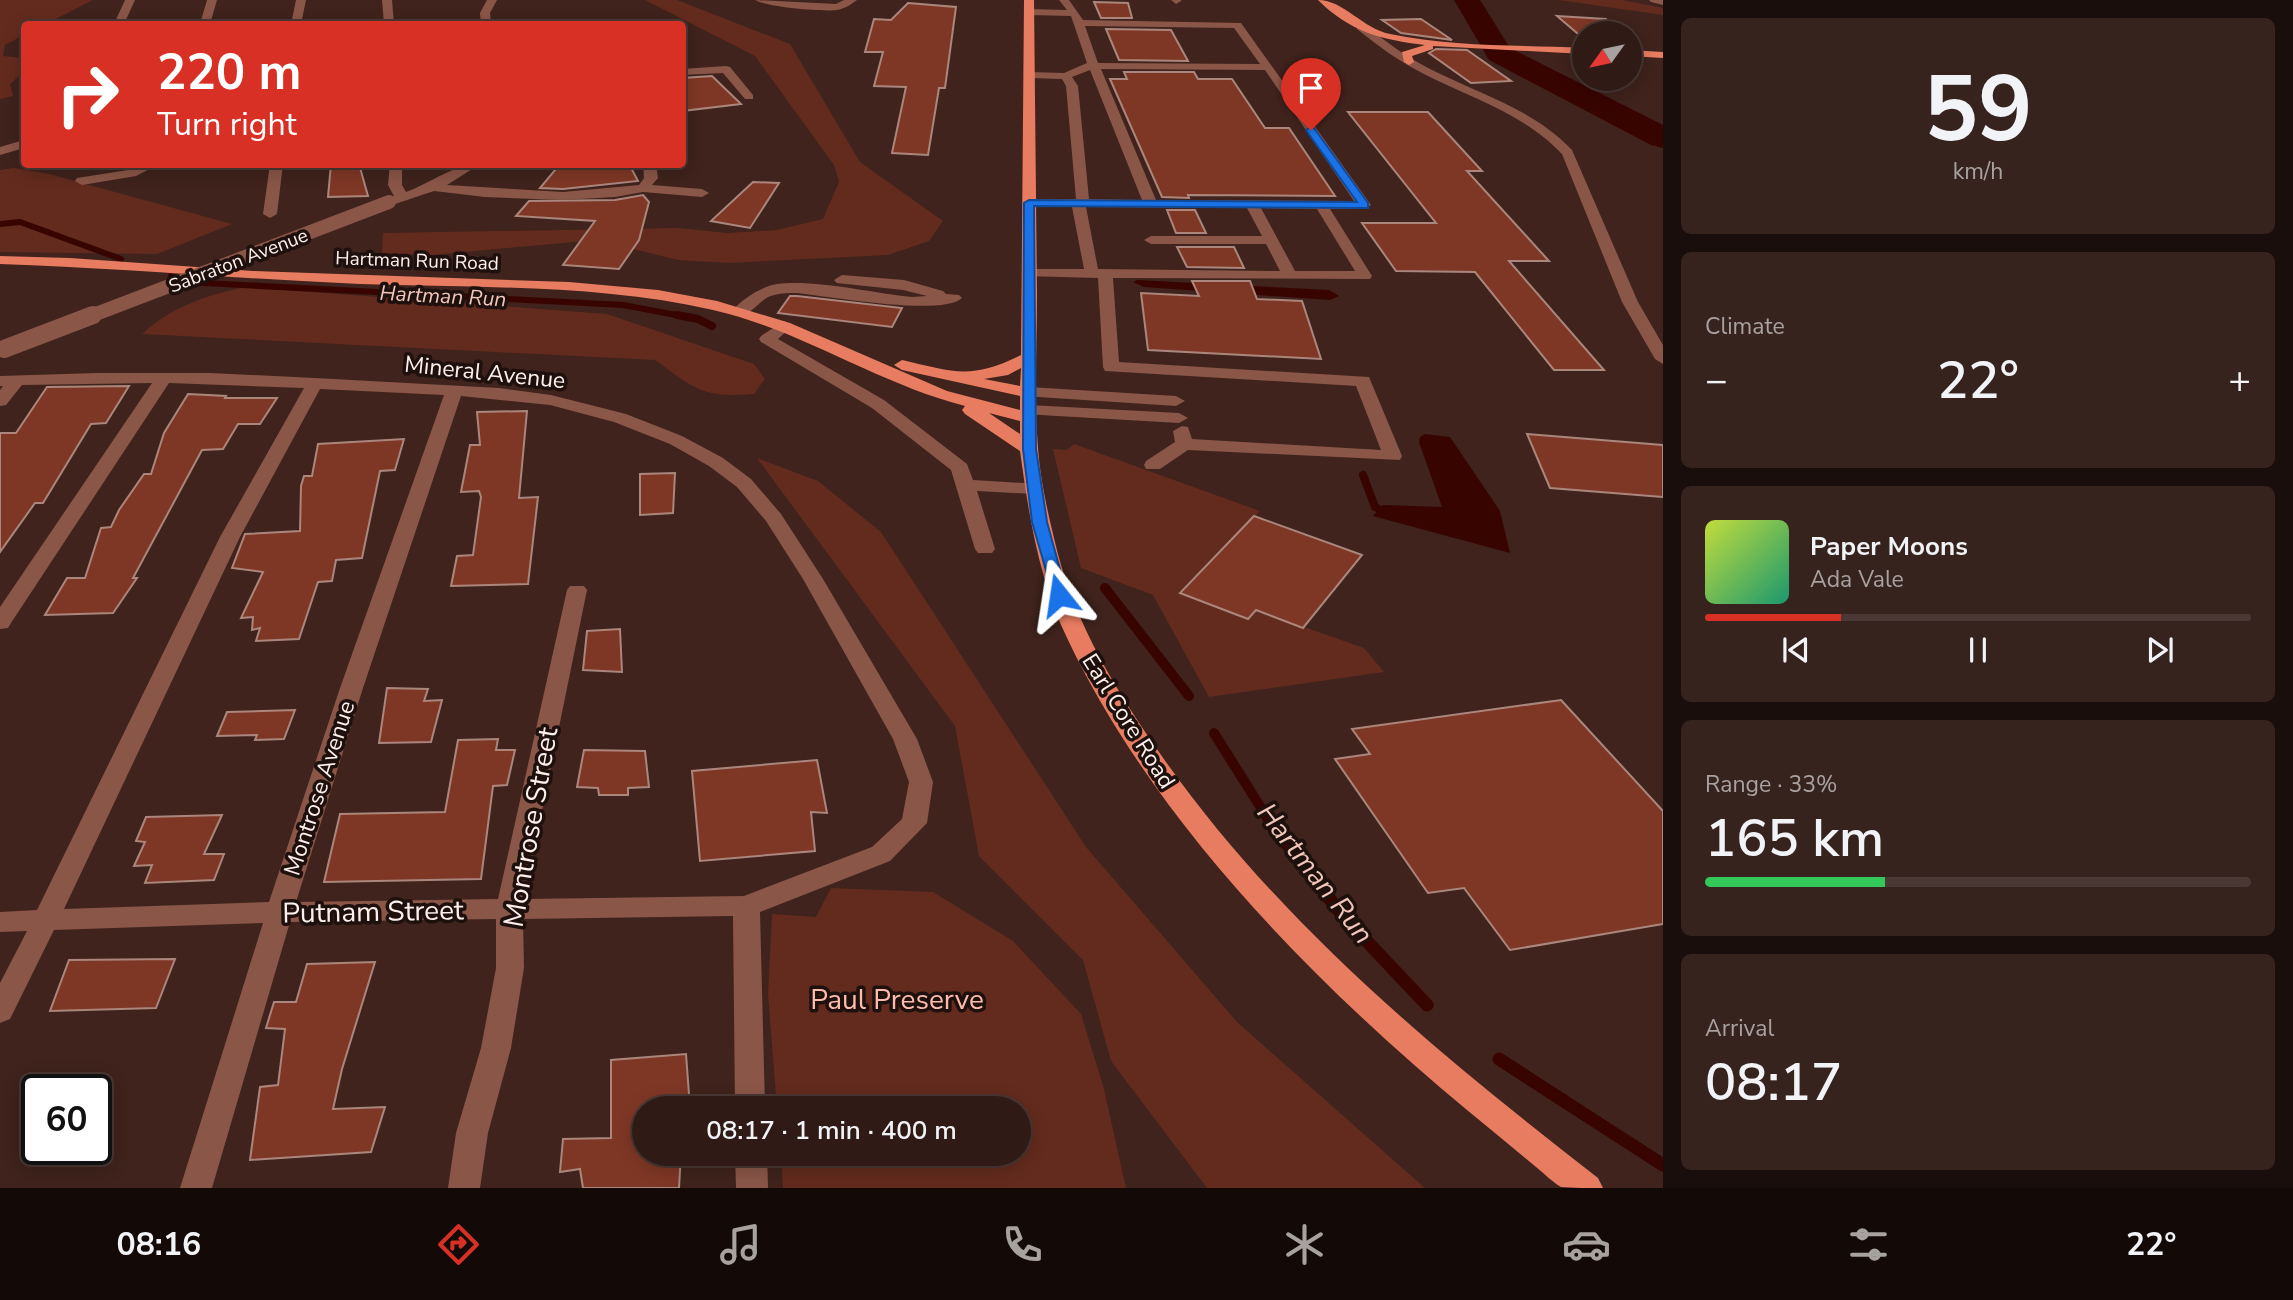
<!DOCTYPE html>
<html lang="en">
<head>
<meta charset="utf-8">
<style>
	body { margin:0; font-family:"Nunito Sans",sans-serif; background:#37231e; color:#f1f3f6; height:100vh; display:flex; flex-direction:column; font-size:26px; white-space:nowrap }
	* { box-sizing:border-box; margin:0 }
	p { font-size:23px; color:#a7a1a0 }
	.icon { flex:none; width:38px; height:38px; fill:none; stroke:currentColor; stroke-width:2; stroke-linecap:round; stroke-linejoin:round }
	.map { position:relative; flex:1; overflow:hidden }
	.panel { display:flex; flex-direction:column; gap:18px; padding:18px; background:#1a0e0c; width:630px }
	.panel>* { flex:none }
	.hud { position:absolute; left:21px; top:21px; width:665px; height:147px; border-radius:7px; box-shadow:0 4px 18px #0003,0 0 0 2px #4a3834; background:#d93025; color:#fff; overflow:hidden }
	.needle { width:46px; rotate:237deg }
	.controls { position:absolute; left:1572px; top:21px; display:grid; gap:14px }
	.controls a { display:grid; place-items:center; width:70px; height:70px; border-radius:50%; background:#2f1a15; box-shadow:0 4px 18px #0003,0 0 0 2px #4a3834; font-size:35px }
	.speed { position:absolute; left:21px; top:1074px; display:flex; gap:14px; font-size:35px; font-weight:700; text-align:center }
	.speed>* { display:grid; place-content:center; width:91px; height:91px; border-radius:50%; background:#2f1a15; box-shadow:0 4px 18px #0003,0 0 0 2px #4a3834; line-height:1 }
	.speed .limit { border:4px solid #111; border-radius:10px; background:#fff; color:#111 }
	.pin { position:absolute; display:grid; place-items:center; width:60px; height:60px; color:#fff; margin:-72px -30px; border-radius:50% 50% 50% 0; rotate:-45deg; box-shadow:0 0 7px #0007 }
	.pin .icon { rotate:45deg }
	.me { position:absolute; width:77px; margin:-38px; rotate:345deg; stroke-linejoin:round; filter:drop-shadow(0 0 5px #0008) }
	.turn { display:flex; align-items:center; gap:24px; height:147px; padding:0 21px; font-size:32px }
	.turn .icon { width:91px; height:91px; stroke-width:2.5 }
	.turn b { display:block; font-size:49px; line-height:60px }
	.big { font-size:52px; font-weight:600; line-height:1.1 }
	.panel .widget { flex:1; display:flex; flex-direction:column; justify-content:center; gap:10px; min-width:0; padding:0 24px; border-radius:10px; background:#37231e }
	.panel .dial { align-items:center; gap:0 }
	.dial b { font-size:91px; line-height:1 }
	.song { display:flex; align-items:center; gap:21px }
	.cover { width:84px; height:84px; border-radius:10px; background:linear-gradient(135deg,hsl(70 70% 55%),hsl(160 70% 35%)) }
	.played { height:7px; border-radius:4px; background:linear-gradient(90deg,#d93025 25%,#4a3834 25%) }
	.keys { display:flex; justify-content:space-around; direction:ltr }
	.heat { display:flex; justify-content:space-between; align-items:center; font-size:38px; direction:ltr }
	.charge { height:10px; border-radius:5px; background:linear-gradient(90deg,#34c759 33%,#4a3834 0) }
	.trip { position:absolute; left:632px; top:1096px; width:399px; height:70px; border-radius:35px; background:#2f1a15; box-shadow:0 4px 18px #0003,0 0 0 2px #4a3834; font-weight:600; line-height:70px; text-align:center }
	.dock { display:flex; height:112px; justify-content:space-around; align-items:center; background:#130a08; color:#a7a1a0 }
	.dock .icon { width:49px; height:49px }
	.dock .selected { color:#d93025 }
	.dock b { font-size:32px; color:#f1f3f6 }
	main { display:flex; flex:1; min-height:0 }
	.map>svg:first-child { display:block }
</style>
</head>
<body>
<main>
<div class="map">
<svg width="1663" height="1188" viewBox="0 0 1663 1188">
	<rect width="100%" height="100%" fill="#3f231c"/>
	<!-- green -->
	<g fill="#632b1e">
		<polygon points="0,0 93,0 46,24 24,24 24,35 5,45 3,56 24,58 24,71 10,84 13,96 0,99"/>
		<polygon points="645,0 677,0 790,44 860,162 943,221 929,241 888,255 729,263 678,260 597,240 431,255 382,253 383,233 678,228 727,233 777,230 823,219 839,182 834,165 755,56"/>
		<polygon points="1559,0 1622,0 1663,8 1663,15"/>
		<polygon points="14,168 49,174 232,224 157,254 0,252 0,170"/>
		<path d="M 245,287 L 607,314 L 754,364 L 765,379 L 754,394 C 701,398 696,389 655,360 L 142,334 C 173,306 204,296 245,287 Z"/>
		<polygon points="1074,444 1260,511 1181,593 1247,619 1256,610 1364,648 1384,672 1209,697 1153,595 1081,568 1053,449 1067,450"/>
		<polygon points="757,458 818,481 881,532 1086,847 1237,1022 1425,1188 1207,1188 1111,1061 1083,960 979,856 955,726"/>
		<polygon points="831,888 933,892 1013,941 1081,1014 1104,1089 1126,1188 783,1188 781,1153 1018,1153 1018,1108 777,1108 768,994 772,914 816,917"/>
	</g>
	<!-- water -->
	<g fill="#380400">
		<polygon points="1137,280 1329,290 1339,296 1330,300 1144,287 1133,282"/>
		<polygon points="1425,434 1450,437 1500,511 1510,553 1373,516 1383,505 1442,507 1419,442 1420,437"/>
	</g>
	<g fill="none" stroke-linecap="round" stroke-linejoin="round">
		<!-- stream-far3 -->
		<g stroke="#380400" stroke-width="6">
			<polyline points="0,224 20,222 121,259"/>
			<polyline points="171,276 185,282 623,305 687,317"/>
		</g>
		<!-- stream-far2 -->
		<g stroke="#380400" stroke-width="8">
			<polyline points="677,315 698,319 712,326"/>
			<polyline points="1363,475 1375,507 1379,509"/>
		</g>
		<!-- stream-far1 -->
		<g stroke="#380400" stroke-width="10">
			<polyline points="1105,588 1189,696"/>
			<polyline points="1214,733 1273,827"/>
		</g>
		<!-- stream -->
		<g stroke="#380400" stroke-width="13">
			<polyline points="1272,825 1343,916 1427,1005"/>
			<polyline points="1499,1059 1663,1165"/>
		</g>
		<!-- river -->
		<polygon fill="#380400" fill-rule="evenodd" points="1454,0 1480,0 1510,48 1663,125 1663,148 1651,145 1489,60"/>
	</g>
	<!-- building -->
	<g fill="#7f3725" stroke="#aa867d" stroke-width="2">
		<polygon points="1094,2 1128,3 1132,18 1101,18"/>
		<polygon points="908,3 956,7 945,88 939,88 928,155 892,153 906,87 874,86 883,52 865,52 874,19 891,20"/>
		<polygon points="1557,16 1606,19 1613,33 1584,33 1584,39"/>
		<polygon points="1421,19 1452,40 1401,33 1382,20"/>
		<polygon points="1106,29 1171,30 1188,61 1119,60"/>
		<polygon points="1436,49 1467,50 1511,81 1471,83 1429,53"/>
		<polygon points="1124,72 1194,72 1198,79 1232,79 1265,128 1289,128 1335,196 1188,195 1189,198 1162,197 1110,79 1127,79"/>
		<polygon points="712,76 741,104 682,111 682,78"/>
		<polygon points="1348,112 1428,112 1482,171 1467,171 1549,261 1509,261 1604,370 1554,370 1475,272 1396,271 1362,223 1436,223"/>
		<polygon points="331,164 359,164 368,196 328,197"/>
		<polygon points="560,164 629,164 638,181 563,189 540,188"/>
		<polygon points="753,182 779,183 750,228 711,221"/>
		<polygon points="643,195 649,202 639,240 619,269 563,265 595,221 516,216 529,201 615,200"/>
		<polygon points="1167,210 1195,210 1206,233 1176,233"/>
		<polygon points="1177,247 1234,247 1244,268 1187,267"/>
		<polygon points="1192,281 1250,281 1257,299 1302,301 1321,359 1148,350 1141,293 1199,296"/>
		<polygon points="790,296 797,296 902,308 892,327 778,313"/>
		<polygon points="129,386 106,423 91,424 43,503 35,503 0,552 0,433 16,433 47,387"/>
		<polygon points="188,394 226,396 225,398 277,398 260,424 238,424 223,449 202,450 133,578 137,578 113,613 45,615 67,578 85,578 101,528 111,527 119,510 144,474 151,474 164,433"/>
		<polygon points="527,411 519,498 538,497 528,584 451,586 457,556 473,555 481,497 479,491 461,492 470,445 480,445 477,412"/>
		<polygon points="1527,434 1663,445 1663,497 1550,488"/>
		<polygon points="404,439 395,470 380,471 362,558 336,560 332,581 318,582 299,639 256,641 260,628 252,630 253,617 241,618 263,572 232,568 245,534 300,531 301,486 304,476 312,476 318,444"/>
		<polygon points="675,473 673,513 640,515 640,474"/>
		<polygon points="1254,516 1362,555 1303,628 1256,610 1248,619 1180,593"/>
		<polygon points="620,629 622,672 583,670 587,631"/>
		<polygon points="387,688 428,689 424,701 442,700 431,742 379,743"/>
		<polygon points="1561,700 1663,811 1663,924 1510,950 1464,888 1428,893 1335,759 1370,754 1352,729"/>
		<polygon points="295,710 284,739 255,740 257,735 217,736 227,712"/>
		<polygon points="498,739 496,750 515,750 507,785 493,786 481,879 324,882 340,814 445,812 458,740"/>
		<polygon points="584,750 645,751 649,787 628,788 628,795 599,795 598,788 577,787"/>
		<polygon points="817,760 827,813 811,812 815,851 700,861 692,771"/>
		<polygon points="222,815 204,854 224,854 214,880 145,883 152,865 134,866 145,842 136,841 146,817"/>
		<polygon points="175,959 156,1008 50,1011 69,960"/>
		<polygon points="375,962 342,1069 333,1109 385,1107 371,1152 250,1160 260,1087 278,1085 285,1029 266,1028 274,1002 296,1002 307,964"/>
		<polygon points="686,1054 690,1108 644,1108 644,1153 681,1153 679,1188 583,1188 580,1169 560,1172 563,1139 611,1138 611,1060"/>
	</g>
	<g fill="none" stroke-linecap="round" stroke-linejoin="round">
		<!-- minor -->
		<g fill="#8a5648" fill-rule="evenodd">
			<polygon points="125,0 135,0 124,24 114,24"/>
			<polygon points="207,0 217,0 210,24 200,24"/>
			<polygon points="296,0 306,0 301,24 291,24"/>
			<polygon points="382,0 392,0 394,24 384,24"/>
			<polygon points="487,0 497,0 490,13 491,24 481,24 480,13"/>
			<path d="M 755,0 L 836,4 L 844,0 L 857,0 C 852,4 844,9 837,10 C 822,12 766,7 755,0 Z"/>
			<path d="M 1059,0 L 1069,0 L 1083,20 L 1241,23 L 1371,205 L 1364,209 L 1330,209 L 1372,276 L 1370,279 L 1113,278 L 1119,362 L 1369,377 L 1402,456 L 1400,460 L 1188,450 L 1160,469 L 1146,469 L 1144,465 L 1146,461 L 1175,442 L 1173,431 L 1182,426 L 1188,427 L 1192,439 L 1381,450 L 1356,386 L 1105,371 L 1103,367 L 1098,278 L 1024,276 L 1022,273 L 1029,269 L 1084,269 L 1072,207 L 1029,207 L 1022,203 L 1029,199 L 1076,199 L 1066,86 L 1062,79 L 1029,78 L 1023,75 L 1029,72 L 1064,73 L 1087,63 L 1071,16 L 1029,15 L 1024,12 L 1029,9 L 1067,10 ZM 1085,26 L 1234,28 L 1260,64 L 1098,63 ZM 1101,69 L 1265,70 L 1354,201 L 1156,200 ZM 1090,70 L 1142,200 L 1089,199 L 1078,86 L 1072,77 ZM 1086,207 L 1247,208 L 1262,236 L 1151,236 L 1144,240 L 1151,244 L 1266,244 L 1280,271 L 1098,269 ZM 1261,208 L 1317,209 L 1355,271 L 1295,271 Z"/>
			<polygon points="1171,0 1181,0 1181,1 1176,4"/>
			<polygon points="1649,0 1663,0 1663,5 1651,2"/>
			<path d="M 1357,25 L 1365,25 C 1386,42 1408,58 1432,70 C 1482,95 1533,109 1572,150 L 1638,302 L 1663,345 L 1663,364 L 1655,359 L 1622,302 L 1562,154 C 1523,113 1473,99 1424,74 C 1400,62 1378,46 1357,29 Z"/>
			<polygon points="726,66 730,67 753,95 753,99 745,99 723,73 682,75 682,69"/>
			<polygon points="24,140 24,148 0,155 0,147"/>
			<polygon points="141,164 159,164 136,176 82,185 75,181 77,178 128,170"/>
			<polygon points="270,164 283,164 277,214 270,218 263,214"/>
			<path d="M 390,164 L 402,164 L 402,185 L 406,192 C 431,183 454,164 480,164 L 447,185 L 563,192 L 639,185 L 644,178 L 643,164 L 656,164 L 658,178 L 652,185 L 702,189 L 709,193 L 702,197 L 643,192 L 615,197 L 563,200 L 485,197 L 434,191 L 389,206 L 382,202 L 394,196 L 388,185 Z"/>
			<path d="M 842,275 L 904,280 L 943,291 L 946,294 L 959,295 L 962,298 C 942,317 827,296 797,293 C 787,293 778,293 768,297 C 756,304 748,319 733,315 L 731,312 C 742,299 760,287 777,284 C 815,279 872,293 912,297 L 927,296 L 903,290 L 837,283 L 834,280 Z"/>
			<polygon points="784,321 792,326 778,339 884,400 967,464 973,480 1041,484 1043,488 1034,494 977,491 995,549 992,553 978,553 975,549 951,470 872,408 761,342 759,339 761,336"/>
			<path d="M 97,373 L 210,373 L 315,378 L 499,388 L 551,395 L 626,414 L 682,436 L 723,458 L 751,479 L 781,514 L 823,579 L 917,739 L 933,782 L 927,823 L 890,861 L 760,912 L 765,1108 L 735,1108 L 733,916 L 523,919 L 524,968 L 511,1048 L 488,1133 L 480,1188 L 448,1188 L 456,1133 L 481,1048 L 496,968 L 496,919 L 290,922 L 212,1188 L 180,1188 L 263,923 L 54,930 L 10,1019 L 0,1023 L 0,983 L 27,931 L 0,932 L 0,912 L 37,910 L 220,537 L 304,388 L 169,383 L 11,623 L 8,628 L 0,629 L 0,607 L 152,383 L 22,385 L 6,405 L 0,406 L 0,390 L 3,386 L 0,386 L 0,376 ZM 320,389 L 444,395 L 340,688 L 269,902 L 64,909 L 240,537 ZM 461,396 L 550,405 L 614,422 L 670,444 L 709,466 L 737,487 L 766,521 L 803,579 L 893,739 L 909,782 L 902,819 L 872,847 L 744,896 L 524,899 L 587,590 L 584,586 L 570,586 L 567,590 L 498,899 L 296,902 L 363,688 Z"/>
			<polygon points="1029,387 1176,396 1185,401 1176,406 1023,396 1020,392"/>
			<polygon points="1029,405 1179,413 1188,418 1179,423 1023,414 1020,410 1023,406"/>
			<polygon points="735,1153 767,1153 768,1188 736,1188"/>
		</g>
		<!-- major -->
		<g fill="#e87c61" fill-rule="evenodd">
			<path d="M 1024,0 L 1034,0 C 1035,98 1036,196 1037,294 C 1037,345 1034,398 1038,448 C 1040,478 1047,509 1054,538 C 1071,613 1107,676 1150,739 C 1269,915 1432,1049 1598,1178 L 1603,1188 C 1592,1188 1571,1188 1561,1187 C 1552,1182 1544,1173 1536,1167 C 1513,1148 1490,1129 1467,1110 C 1313,982 1155,822 1068,640 C 1039,581 1029,516 1020,451 L 965,414 L 962,410 L 965,406 C 878,384 801,330 713,310 C 598,284 476,288 360,284 C 240,279 120,268 0,264 L 0,256 L 70,258 L 253,271 L 569,282 L 658,290 L 717,301 L 790,323 L 947,391 L 1020,410 L 1020,396 L 902,370 L 894,365 L 902,360 C 954,372 971,380 1021,355 ZM 1021,368 L 1020,386 L 984,379 L 1008,375 ZM 989,413 L 1020,421 L 1020,434 Z"/>
			<path d="M 1318,0 C 1344,0 1363,29 1390,34 C 1452,47 1520,45 1584,48 L 1584,54 L 1433,46 L 1433,49 L 1412,56 L 1414,62 L 1409,65 L 1404,62 L 1402,52 L 1425,45 C 1382,40 1350,32 1318,0 Z"/>
			<polygon points="1629,50 1663,52 1663,58 1629,56"/>
		</g>
		<!-- minor-bridge-far1 -->
		<polyline stroke="#8a5648" stroke-width="14" points="88,317 389,202"/>
		<!-- minor-bridge -->
		<polyline stroke="#8a5648" stroke-width="18" points="4,349 93,315"/>
	</g>
	<!-- route -->
	<polygon fill="#1a73e8" stroke="#114b97" stroke-width="2" points="1311,127 1314,128 1368,203 1368,208 1034,206 1036,449 1047,522 1067,595 1065,598 1054,598 1032,522 1023,449 1024,203 1029,200 1357,202 1306,130"/>
	<g text-anchor="middle" stroke-width="7" stroke-linejoin="round" paint-order="stroke">
		<!-- far-street labels -->
		<g font-size="19" fill="#feefea" stroke="#1d100d">
			<text transform="translate(238 260) rotate(-21)" y="7">Sabraton Avenue</text>
			<text transform="translate(417 260) rotate(2)" y="7">Hartman Run Road</text>
		</g>
		<!-- far-water labels -->
		<g font-size="21" font-style="italic" fill="#f1c5b9" stroke="#1d100d">
			<text transform="translate(443 296) rotate(3)" y="7">Hartman Run</text>
		</g>
		<!-- street labels -->
		<g font-size="23" fill="#feefea" stroke="#1d100d">
			<text transform="translate(485 372) rotate(6)" y="8">Mineral Avenue</text>
			<text transform="translate(1129 721) rotate(58)" y="8">Earl Core Road</text>
			<text transform="translate(319 788) rotate(-72)" y="8">Montrose Avenue</text>
		</g>
		<!-- near-street labels -->
		<g font-size="28" fill="#feefea" stroke="#1d100d">
			<text transform="translate(530 827) rotate(-80)" y="10">Montrose Street</text>
			<text transform="translate(373 911) rotate(-1)" y="10">Putnam Street</text>
		</g>
		<!-- near-water labels -->
		<g font-size="28" font-style="italic" fill="#f1c5b9" stroke="#1d100d">
			<text transform="translate(1316 873) rotate(52)" y="10">Hartman Run</text>
		</g>
		<!-- near-park labels -->
		<g font-size="28" fill="#fdbbaa" stroke="#1d100d">
			<text x="897" y="1009">Paul Preserve</text>
		</g>
	</g>
</svg>
<div class="controls">
<a><svg class="needle" viewBox="-14 -14 28 28"><path d="M0-13l5 13h-10z" fill="#e53935"/><path d="M0 13l5-13h-10z" fill="#a7a1a0"/></svg></a>
</div>
<div class="speed"><div class="limit">60</div></div>
<div class="pin" style="left:1311px;top:130px;background:#d93025"><svg class="icon" aria-label="arrive" viewBox="0 0 24 24"><path d="M6 21V4h12l-3 4 3 4H6"/></svg></div>
<svg class="me" style="left:1059px;top:595px" viewBox="-20 -20 40 40"><path d="M0-17L14 15 0 8-14 15z" fill="#1a73e8" stroke="#fff" stroke-width="4"/></svg>
<div class="trip">08:17 · 1 min · 400 m</div>
<div class="hud">
<div class="turn"><svg class="icon" aria-label="right" viewBox="0 0 24 24"><path d="M7 20v-9h11M14 6l5 5-5 5"/></svg><div><b>220 m</b>Turn right</div></div>
</div>
</div>
<section class="panel">
<div class="widget dial"><b>59</b><p>km/h</p></div>
<div class="widget"><p>Climate</p>
<div class="heat"><a>−</a><b class="big">22°</b><a>+</a></div>
</div>
<div class="widget">
<div class="song"><i class="cover"></i><div><b>Paper Moons</b><p>Ada Vale</p></div></div>
<div class="played"></div>
<div class="keys"><svg class="icon" aria-label="previous" viewBox="0 0 24 24"><path d="M18 5L8 12l10 7zM5 5v14"/></svg><svg class="icon" aria-label="pause" viewBox="0 0 24 24"><path d="M8 5v14M16 5v14"/></svg><svg class="icon" aria-label="next" viewBox="0 0 24 24"><path d="M6 5l10 7-10 7zM19 5v14"/></svg></div>
</div>
<div class="widget"><p>Range · 33%</p><b class="big">165 km</b><div class="charge"></div></div>
<div class="widget"><p>Arrival</p><b class="big">08:17</b></div>
</section>
</main>
<nav class="dock">
<b>08:16</b>
<svg class="icon selected" aria-label="directions" viewBox="0 0 24 24"><path d="M12 3l9 9-9 9-9-9zM9 14v-3h6M13 9l2 2-2 2"/></svg>
<svg class="icon" aria-label="music" viewBox="0 0 24 24"><path d="M9 18V5l10-2v13"/><circle cx="6" cy="18" r="3"/><circle cx="16" cy="16" r="3"/></svg>
<svg class="icon" aria-label="phone" viewBox="0 0 24 24"><path d="M5 4h4l2 5-3 2q2 4 5 5l2-3 5 2v4C11 20 4 13 5 4z"/></svg>
<svg class="icon" aria-label="climate" viewBox="0 0 24 24"><path d="M12 3v18M4 7l16 10M4 17L20 7"/></svg>
<svg class="icon" aria-label="car" viewBox="0 0 24 24"><path d="M5 17H2v-5l4-1 3-4h7l3 4 3 1v5h-3M9 17h6M6 11h13"/><circle cx="7" cy="17" r="2"/><circle cx="17" cy="17" r="2"/></svg>
<svg class="icon" aria-label="filters" viewBox="0 0 24 24"><path d="M4 7h16M4 17h16"/><circle cx="9" cy="7" r="2"/><circle cx="15" cy="17" r="2"/></svg>
<b>22°</b>
</nav>
</body>
</html>
